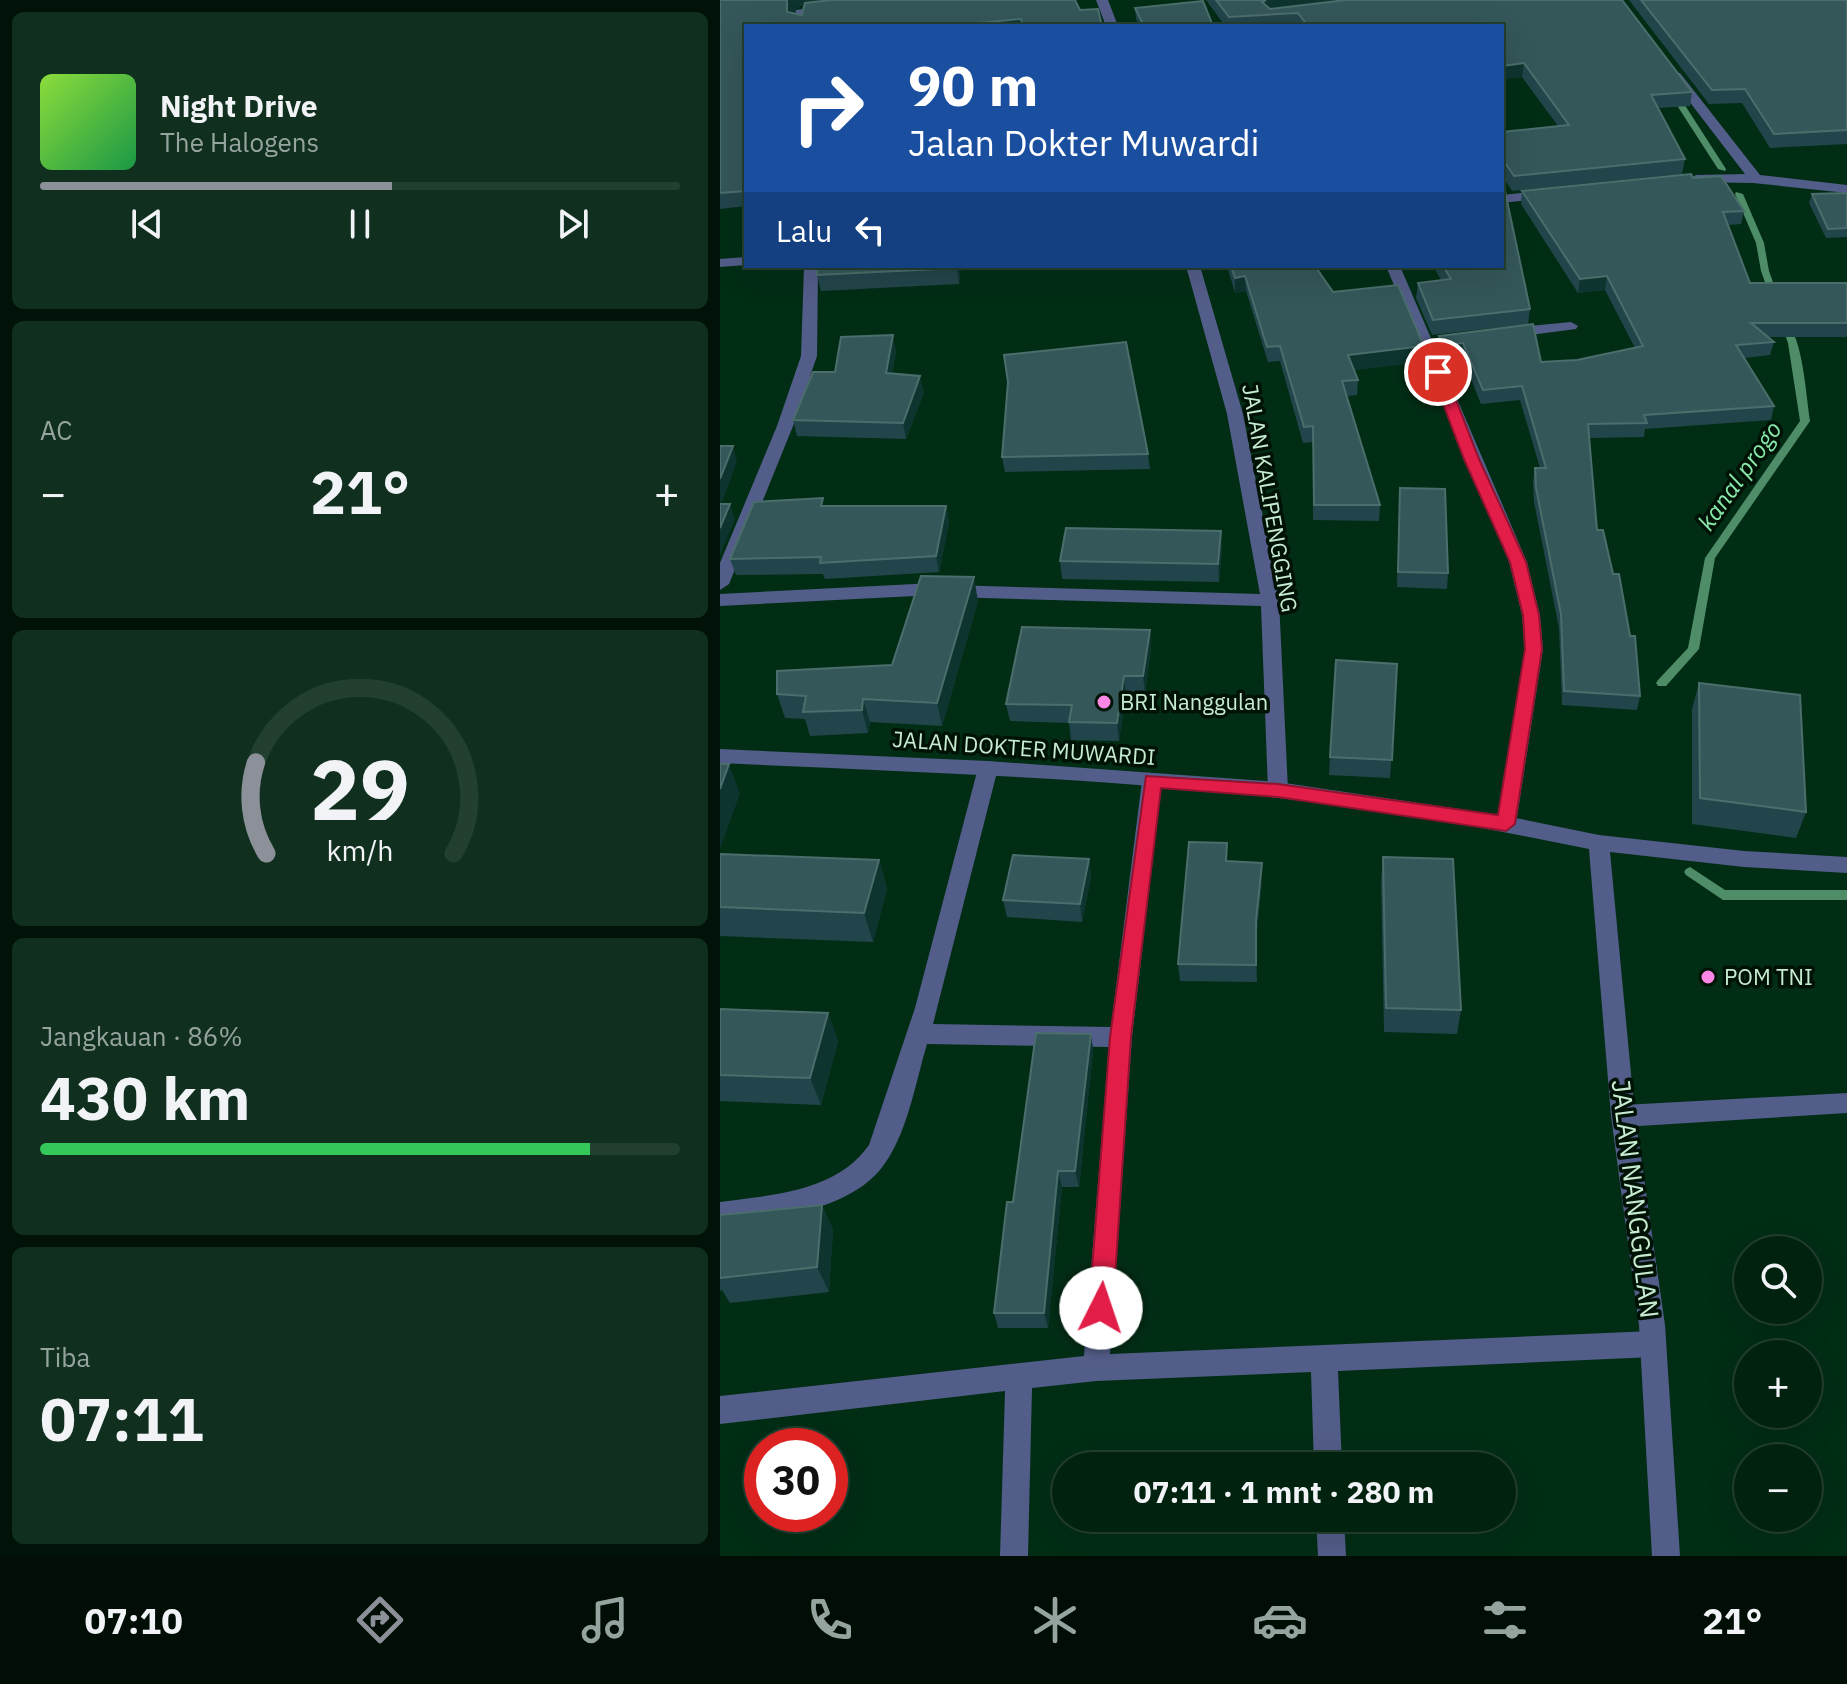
<!DOCTYPE html>
<html lang="id">
<head>
<meta charset="utf-8">
<style>
	body { margin:0; font-family:"IBM Plex Sans",sans-serif; background:#102f1e; color:#f1f3f6; height:100vh; display:flex; flex-direction:column; font-size:30px; white-space:nowrap }
	* { box-sizing:border-box; margin:0 }
	p { font-size:26px; color:#96a49f }
	.icon { flex:none; width:44px; height:44px; fill:none; stroke:currentColor; stroke-width:2; stroke-linecap:round; stroke-linejoin:round }
	.map { position:relative; flex:1; overflow:hidden }
	.side { display:flex; flex-direction:column; gap:12px; padding:12px; background:#011309; width:720px }
	.side>* { flex:none }
	.guide { position:absolute; left:24px; top:24px; width:760px; height:244px; border-radius:0px; box-shadow:0 8px 32px #0002,0 0 0 2px #233f30; background:#1a4fa0; color:#fff; overflow:hidden }
	.tools { position:absolute; left:1014px; top:1236px; display:grid; gap:16px }
	.tools a { display:grid; place-items:center; width:88px; height:88px; border-radius:50%; background:#022210; box-shadow:0 8px 32px #0002,0 0 0 2px #233f30; font-size:40px }
	.speed { position:absolute; left:24px; top:1428px; display:flex; gap:16px; font-size:40px; font-weight:700; text-align:center }
	.speed>* { display:grid; place-content:center; width:104px; height:104px; border-radius:50%; background:#022210; box-shadow:0 8px 32px #0002,0 0 0 2px #233f30; line-height:1 }
	.speed .limit { border:12px solid #d22; background:#fff; color:#111 }
	.pin { position:absolute; display:grid; place-items:center; width:68px; height:68px; color:#fff; margin:-34px; border:4px solid #fff; border-radius:50%; box-shadow:0 2px 8px #0007 }
	.me { position:absolute; width:88px; margin:-44px; rotate:4deg; stroke-linejoin:round; filter:drop-shadow(0 0 6px #0008) }
	.turn { display:flex; align-items:center; gap:28px; height:168px; padding:0 32px; font-size:36px }
	.turn .icon { width:104px; height:104px; stroke-width:2.5 }
	.turn b { display:block; font-size:56px; line-height:68px }
	.then { display:flex; align-items:center; height:76px; padding:0 32px; background:#0003; gap:16px; font-size:30px }
	.big { font-size:60px; font-weight:800; line-height:1.1 }
	.side .tile { flex:1; display:flex; flex-direction:column; justify-content:center; gap:12px; min-width:0; padding:0 28px; border-radius:12px; background:#102f1e }
	.side .dial { align-items:center; gap:0 }
	.dial svg { height:208px; overflow:visible; fill:none; stroke:#233f30; stroke-width:7; stroke-linecap:round; text-anchor:middle }
	.dial text { fill:#f1f3f6; stroke:none }
	.song { display:flex; align-items:center; gap:24px }
	.cover { width:96px; height:96px; border-radius:12px; background:linear-gradient(135deg,hsl(90 70% 55%),hsl(140 70% 35%)) }
	.played { height:8px; border-radius:4px; background:linear-gradient(90deg,#8c9099 55%,#233f30 55%) }
	.keys { display:flex; justify-content:space-around; direction:ltr }
	.heat { display:flex; justify-content:space-between; align-items:center; font-size:44px; direction:ltr }
	.charge { height:12px; border-radius:6px; background:linear-gradient(90deg,#34c759 86%,#233f30 0) }
	.trip { position:absolute; left:332px; top:1452px; width:464px; height:80px; border-radius:40px; background:#022210; box-shadow:0 8px 32px #0002,0 0 0 2px #233f30; font-weight:800; line-height:80px; text-align:center }
	.menu { display:flex; height:128px; justify-content:space-around; align-items:center; background:#010e06; color:#96a49f }
	.menu .icon { width:56px; height:56px }
	.menu .current { color:#8c9099 }
	.menu b { font-size:36px; color:#f1f3f6 }
	main { display:flex; flex:1; min-height:0 }
	.map>svg:first-child { display:block }
</style>
</head>
<body>
<main>
<section class="side">
<div class="tile">
<div class="song"><i class="cover"></i><div><b>Night Drive</b><p>The Halogens</p></div></div>
<div class="played"></div>
<div class="keys"><svg class="icon" aria-label="previous" viewBox="0 0 24 24"><path d="M18 5L8 12l10 7zM5 5v14"/></svg><svg class="icon" aria-label="pause" viewBox="0 0 24 24"><path d="M8 5v14M16 5v14"/></svg><svg class="icon" aria-label="next" viewBox="0 0 24 24"><path d="M6 5l10 7-10 7zM19 5v14"/></svg></div>
</div>
<div class="tile"><p>AC</p>
<div class="heat"><a>−</a><b class="big">21°</b><a>+</a></div>
</div>
<div class="tile dial"><svg viewBox="0 0 100 80">
<path d="M14 69A42 42 0 1 1 86 69"/>
<path d="M14 69A42 42 0 0 1 10 34" stroke="#8c9099"/>
<text x="50" y="56" font-size="32" font-weight="700">29</text>
<text x="50" y="72" font-size="11">km/h</text>
</svg></div>
<div class="tile"><p>Jangkauan · 86%</p><b class="big">430 km</b><div class="charge"></div></div>
<div class="tile"><p>Tiba</p><b class="big">07:11</b></div>
</section>
<div class="map">
<svg width="1127" height="1556" viewBox="0 0 1127 1556">
	<rect width="100%" height="100%" fill="#022d15"/>
	<g fill="none" stroke-linecap="round" stroke-linejoin="round">
		<!-- stream -->
		<g fill="#4e8d68" fill-rule="evenodd">
			<polygon points="950,91 957,93 1006,169 1005,171 998,169 949,93"/>
			<polygon points="1016,192 1023,194 1044,243 1049,271 1058,296 1057,298 1050,296 1041,271 1036,243 1015,194"/>
			<path d="M 1065,321 C 1083,335 1086,397 1090,421 L 995,558 L 979,649 L 946,686 L 938,686 L 936,683 L 938,680 L 968,648 L 985,558 L 1080,421 L 1068,343 L 1061,324 Z"/>
			<polygon points="970,867 1005,890 1127,890 1127,900 1003,900 966,875 964,872 966,869"/>
		</g>
		<!-- service -->
		<polygon fill="#535d89" fill-rule="evenodd" points="1127,1093 1127,1113 903,1127 895,1123 891,1116 895,1109 903,1105"/>
		<!-- minor -->
		<g fill="#535d89" fill-rule="evenodd">
			<polygon points="376,0 388,0 398,26 386,26"/>
			<polygon points="109,5 115,8 113,10 86,15 85,26 73,26 76,10"/>
			<polygon points="952,73 960,73 1040,175 1127,185 1127,193 1033,183 971,182 969,179 976,175 1025,174 952,79"/>
			<polygon points="829,190 836,194 834,197 782,203 782,195"/>
			<polygon points="26,257 26,265 0,267 0,259"/>
			<polygon points="84,266 98,266 97,356 73,426 9,584 0,590 0,563 57,426 81,356"/>
			<polygon points="466,266 480,266 523,414 559,600 568,790 565,795 551,795 548,790 541,606 195,596 0,606 0,594 195,584 540,594 507,414"/>
			<polygon points="666,266 680,266 807,562 820,615 823,649 796,824 793,830 779,830 776,824 805,649 802,615 789,562"/>
			<polygon points="851,322 858,326 856,329 787,338 779,333 787,328"/>
			<path d="M 268,761 L 275,763 L 278,768 L 213,1024 L 391,1027 L 422,781 L 425,776 L 439,776 L 442,781 L 412,1037 L 390,1354 L 933,1331 L 942,1335 L 946,1344 L 942,1353 L 933,1357 L 618,1371 L 622,1466 L 594,1466 L 591,1372 L 376,1381 L 312,1388 L 308,1556 L 280,1556 L 285,1391 L 0,1424 L 0,1396 L 364,1356 L 389,1047 L 207,1044 C 195,1084 187,1137 160,1170 C 123,1213 51,1218 0,1224 L 0,1202 C 52,1195 116,1192 149,1145 L 195,1008 L 258,768 L 261,763 Z"/>
			<polygon points="596,1518 624,1518 626,1556 598,1556"/>
		</g>
		<!-- tertiary -->
		<path fill="#535d89" fill-rule="evenodd" d="M 0,749 L 268,761 L 558,782 L 786,816 L 879,835 L 1024,851 L 1127,857 L 1127,873 L 1024,867 L 890,852 L 915,1116 L 945,1325 L 960,1556 L 932,1556 L 919,1325 L 891,1116 L 869,849 C 767,828 662,809 558,798 C 373,777 186,772 0,763 Z"/>
	</g>
	<!-- wall -->
	<g fill="#22454b" fill-rule="evenodd">
		<path d="M 0,0 L 360,10 L 382,26 L 26,26 L 26,206 L 0,209 ZM 85,5 L 82,15 L 71,13 L 80,6 Z"/>
		<polygon points="486,0 902,0 972,92 970,106 938,108 965,159 962,174 792,191 782,175 782,132 838,126 802,77 782,79 782,26 505,26"/>
		<polygon points="909,0 1127,0 1127,144 1050,148 1022,103 989,104"/>
		<polygon points="415,8 493,26 419,26 416,19"/>
		<polygon points="973,178 1024,211 1021,224 1008,225 1030,283 1127,283 1127,337 1048,337 1054,342 1050,355 1024,358 1054,406 1051,420 925,429 924,437 869,438 877,530 920,696 917,710 842,705 839,628 814,502 813,482 815,468 820,468 800,400 761,404 742,357 723,359 718,349 719,336 821,362 857,360 915,348 885,290 858,293 801,204 802,191"/>
		<polygon points="1127,193 1127,237 1106,238 1089,203 1092,194"/>
		<polygon points="97,266 241,266 239,284 101,291 97,275"/>
		<polygon points="507,266 595,266 613,292 702,362 634,370 638,380 637,395 627,396 660,505 659,521 593,520 593,442 583,443 560,361 548,362 526,291 515,293"/>
		<polygon points="713,266 782,266 810,309 808,324 712,335 696,298 698,283 721,280"/>
		<polygon points="176,351 172,374 204,392 186,439 77,436 73,420 115,372"/>
		<polygon points="428,454 430,469 285,472 282,457"/>
		<polygon points="680,488 728,573 727,589 677,587"/>
		<polygon points="105,506 226,506 229,522 219,572 105,579 103,574 16,575 10,559"/>
		<polygon points="502,549 499,582 342,579 340,561"/>
		<polygon points="258,601 222,726 150,722 148,733 90,736 85,719 65,718 57,694 172,665"/>
		<polygon points="430,630 431,648 425,694 406,694 399,741 351,740 349,723 290,721 286,704"/>
		<polygon points="677,664 670,778 609,775 610,757"/>
		<polygon points="979,683 1086,812 1076,838 972,824 972,709"/>
		<polygon points="0,854 159,860 167,889 153,942 0,936"/>
		<polygon points="663,857 741,1010 737,1034 664,1032 661,883"/>
		<polygon points="369,859 371,877 362,922 287,917 283,900"/>
		<polygon points="508,861 542,881 536,940 537,982 460,981 458,964"/>
		<polygon points="0,1009 108,1013 118,1041 101,1105 0,1101"/>
		<polygon points="371,1034 373,1051 359,1187 342,1187 328,1328 278,1328 274,1313 293,1202"/>
		<polygon points="102,1205 113,1230 109,1292 10,1303 2,1290 0,1291 0,1215"/>
	</g>
	<!-- shaded-wall -->
	<g fill="#0e342f">
		<polygon points="67,0 128,0 80,6 70,14 67,12"/>
		<polygon points="546,0 637,0 551,11 542,16 542,2"/>
		<polygon points="301,19 302,26 227,26"/>
		<polygon points="804,63 802,77 782,79 782,66"/>
		<polygon points="237,266 241,266 239,284 237,268"/>
		<polygon points="525,276 526,291 515,293 515,278"/>
		<polygon points="887,276 885,290 858,293 860,279"/>
		<polygon points="173,335 176,351 170,389 166,373"/>
		<polygon points="743,343 742,357 723,359 724,345"/>
		<polygon points="704,346 702,362 628,371 628,355"/>
		<polygon points="200,376 204,392 186,439 183,423"/>
		<polygon points="13,446 17,461 0,508 0,479"/>
		<polygon points="10,504 15,519 0,555 0,528"/>
		<polygon points="226,506 229,522 219,572 216,556"/>
		<polygon points="501,531 502,549 499,582 498,564"/>
		<polygon points="254,577 258,601 222,726 217,703"/>
		<polygon points="430,630 431,648 425,694 423,676"/>
		<polygon points="404,676 406,694 399,741 397,723"/>
		<polygon points="143,699 150,722 148,733 142,710"/>
		<polygon points="9,764 20,794 0,849 0,789"/>
		<polygon points="369,859 371,877 362,922 360,904"/>
		<polygon points="159,860 167,889 153,942 144,913"/>
		<polygon points="542,863 542,881 536,940 537,982 536,922"/>
		<polygon points="108,1013 118,1041 101,1105 90,1078"/>
		<polygon points="371,1034 373,1051 359,1187 355,1171"/>
		<polygon points="338,1171 342,1187 328,1328 324,1313"/>
		<polygon points="102,1205 113,1230 109,1292 97,1267"/>
	</g>
	<!-- building -->
	<g fill="#345759" stroke="#4b6e6c" stroke-width="2">
		<polygon points="0,0 67,0 67,12 82,15 85,3 111,0 355,0 360,10 378,9 382,26 303,26 301,19 227,26 26,26 26,191 0,193"/>
		<polygon points="496,0 546,0 542,2 550,9 626,0 902,0 972,92 931,95 965,159 794,176 782,158 782,132 849,125 804,63 782,66 782,26 588,26 578,13 509,17"/>
		<polygon points="921,0 1127,0 1127,130 1054,134 1025,89 992,90"/>
		<polygon points="483,1 493,26 424,26 415,8"/>
		<polygon points="971,174 973,178 1001,176 1024,211 1003,212 1030,283 1127,283 1127,323 1031,323 1054,342 1016,345 1054,406 924,415 927,423 868,424 877,530 883,530 893,574 899,574 910,636 915,636 920,696 844,691 841,614 816,488 815,468 826,468 802,386 763,390 743,343 724,345 719,336 813,324 821,362 857,360 923,346 887,276 860,279 802,191"/>
		<polygon points="782,189 785,191 810,309 713,320 698,283 731,279 723,266 782,266"/>
		<polygon points="1127,193 1127,228 1108,229 1092,194"/>
		<polygon points="97,266 237,266 237,268 97,275"/>
		<polygon points="511,266 595,266 613,292 678,285 704,346 628,355 638,380 622,381 660,505 594,505 593,426 584,427 560,346 547,347 525,276 515,278"/>
		<polygon points="173,335 166,373 200,376 183,423 73,420 93,372 115,372 121,337"/>
		<polygon points="406,342 428,454 282,457 288,382 284,355"/>
		<polygon points="0,446 13,446 0,479"/>
		<polygon points="680,488 725,489 728,573 678,572"/>
		<polygon points="103,498 101,506 226,506 216,556 100,563 101,557 10,559 34,502"/>
		<polygon points="0,504 10,504 0,528"/>
		<polygon points="346,528 501,531 498,564 340,561"/>
		<polygon points="201,576 254,577 217,703 143,699 142,710 83,712 86,696 57,694 57,671 172,665"/>
		<polygon points="302,627 430,630 423,676 404,676 397,723 349,722 352,705 286,704"/>
		<polygon points="616,660 677,664 672,760 610,757"/>
		<polygon points="979,683 1080,695 1086,812 980,798"/>
		<polygon points="0,764 9,764 0,789"/>
		<polygon points="469,842 507,843 506,861 542,863 536,922 536,965 458,964"/>
		<polygon points="0,854 159,860 144,913 0,907"/>
		<polygon points="293,855 369,859 360,904 283,900"/>
		<polygon points="663,857 733,859 741,1010 666,1008"/>
		<polygon points="0,1009 108,1013 90,1078 0,1075"/>
		<polygon points="316,1033 371,1034 355,1171 338,1171 324,1313 274,1313 287,1202 293,1202"/>
		<polygon points="102,1205 97,1267 0,1278 0,1215"/>
	</g>
	<!-- route -->
	<polygon fill="#e11d48" stroke="#92132f" stroke-width="2" points="718,368 725,372 759,459 806,562 819,615 822,649 795,824 786,831 558,797 441,788 411,1037 393,1308 389,1316 381,1319 372,1316 369,1308 390,1037 426,776 558,784 778,815 805,649 803,615 790,562 744,459 711,372"/>
	<!-- markers -->
	<g fill="#fa87e6" stroke="#001205" stroke-width="3">
		<circle cx="384" cy="702" r="8"/>
		<circle cx="988" cy="977" r="8"/>
	</g>
	<g text-anchor="middle" stroke-width="7" stroke-linejoin="round" paint-order="stroke">
		<!-- street labels -->
		<g font-size="22" fill="#c6ebd0" stroke="#001205">
			<text transform="translate(550 498) rotate(80)" y="8">JALAN KALIPENGGING</text>
			<text transform="translate(304 748) rotate(4)" y="8">JALAN DOKTER MUWARDI</text>
		</g>
		<!-- poi labels -->
		<g font-size="22" fill="#c6ebd0" stroke="#001205" text-anchor="start">
			<text x="400" y="710">BRI Nanggulan</text>
			<text x="1004" y="985">POM TNI</text>
		</g>
		<!-- water labels -->
		<g font-size="24" font-style="italic" fill="#89ebab" stroke="#001205">
			<text transform="translate(1020 476) rotate(-55)" y="8">kanal progo</text>
		</g>
		<!-- near-street labels -->
		<g font-size="26" fill="#c6ebd0" stroke="#001205">
			<text transform="translate(915 1199) rotate(83)" y="9">JALAN NANGGULAN</text>
		</g>
	</g>
</svg>
<div class="tools">
<a><svg class="icon" aria-label="search" viewBox="0 0 24 24"><circle cx="10" cy="10" r="6"/><path d="M15 15l6 6"/></svg></a>
<a>+</a>
<a>−</a>
</div>
<div class="speed"><div class="limit">30</div></div>
<div class="pin" style="left:718px;top:372px;background:#d93025"><svg class="icon" aria-label="arrive" viewBox="0 0 24 24"><path d="M6 21V4h12l-3 4 3 4H6"/></svg></div>
<svg class="me" style="left:381px;top:1308px" viewBox="-20 -20 40 40"><circle r="19" fill="#fff"/><path d="M0-13L10 11 0 6-10 11z" fill="#e11d48"/></svg>
<div class="trip">07:11 · 1 mnt · 280 m</div>
<div class="guide">
<div class="turn"><svg class="icon" aria-label="right" viewBox="0 0 24 24"><path d="M7 20v-9h11M14 6l5 5-5 5"/></svg><div><b>90 m</b>Jalan Dokter Muwardi</div></div>
<div class="then">Lalu<svg class="icon" aria-label="left" viewBox="0 0 24 24"><path d="M17 20v-9H6M10 6l-5 5 5 5"/></svg></div>
</div>
</div>
</main>
<nav class="menu">
<b>07:10</b>
<svg class="icon current" aria-label="directions" viewBox="0 0 24 24"><path d="M12 3l9 9-9 9-9-9zM9 14v-3h6M13 9l2 2-2 2"/></svg>
<svg class="icon" aria-label="music" viewBox="0 0 24 24"><path d="M9 18V5l10-2v13"/><circle cx="6" cy="18" r="3"/><circle cx="16" cy="16" r="3"/></svg>
<svg class="icon" aria-label="phone" viewBox="0 0 24 24"><path d="M5 4h4l2 5-3 2q2 4 5 5l2-3 5 2v4C11 20 4 13 5 4z"/></svg>
<svg class="icon" aria-label="climate" viewBox="0 0 24 24"><path d="M12 3v18M4 7l16 10M4 17L20 7"/></svg>
<svg class="icon" aria-label="car" viewBox="0 0 24 24"><path d="M5 17H2v-5l4-1 3-4h7l3 4 3 1v5h-3M9 17h6M6 11h13"/><circle cx="7" cy="17" r="2"/><circle cx="17" cy="17" r="2"/></svg>
<svg class="icon" aria-label="filters" viewBox="0 0 24 24"><path d="M4 7h16M4 17h16"/><circle cx="9" cy="7" r="2"/><circle cx="15" cy="17" r="2"/></svg>
<b>21°</b>
</nav>
</body>
</html>
